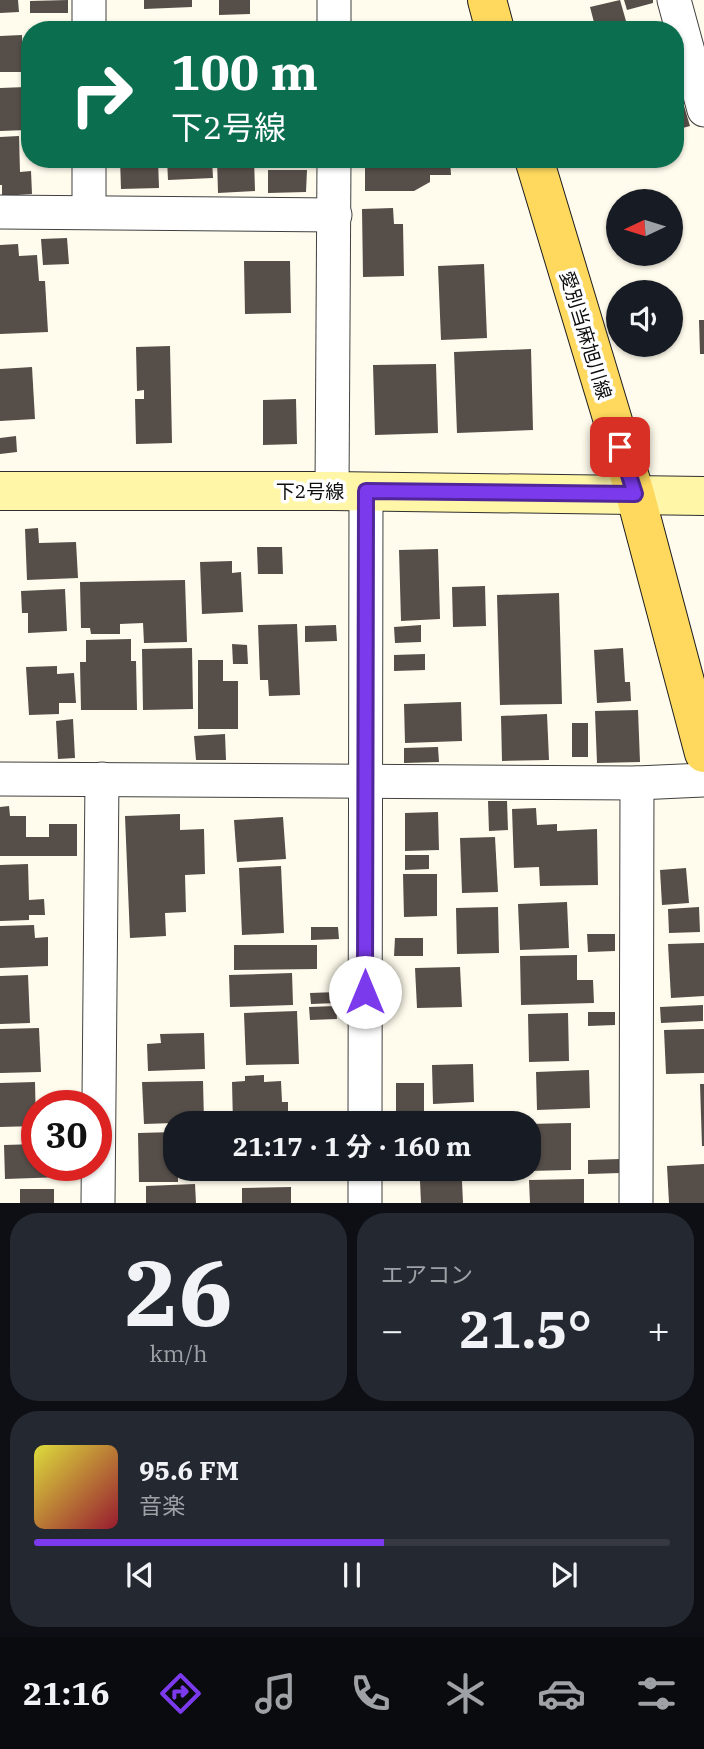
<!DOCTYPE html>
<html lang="ja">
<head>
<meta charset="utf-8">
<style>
	body { margin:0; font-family:"IBM Plex Serif","Noto Sans JP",serif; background:#242831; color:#f1f3f6; height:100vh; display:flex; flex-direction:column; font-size:26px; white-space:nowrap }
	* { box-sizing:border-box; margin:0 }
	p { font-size:23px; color:#9ea1a6 }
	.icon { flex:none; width:38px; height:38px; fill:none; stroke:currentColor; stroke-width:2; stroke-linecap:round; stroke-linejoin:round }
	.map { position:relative; height:1203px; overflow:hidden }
	.side { display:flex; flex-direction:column; gap:10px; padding:10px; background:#0d0f14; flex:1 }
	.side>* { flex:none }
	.top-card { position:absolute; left:21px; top:21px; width:663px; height:147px; border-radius:28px; box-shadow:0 2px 5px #0004; background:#0b6e4f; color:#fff; overflow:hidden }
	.needle { width:46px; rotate:266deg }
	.tools { position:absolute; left:606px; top:189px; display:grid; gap:14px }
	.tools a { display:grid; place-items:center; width:77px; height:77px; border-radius:50%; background:#171b24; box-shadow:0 2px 5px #0004; font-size:35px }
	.speed { position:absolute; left:21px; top:1090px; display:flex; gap:14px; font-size:35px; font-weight:700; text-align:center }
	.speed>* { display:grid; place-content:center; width:91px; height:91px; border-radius:50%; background:#171b24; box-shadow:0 2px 5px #0004; line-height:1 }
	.speed .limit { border:10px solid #d22; background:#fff; color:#111 }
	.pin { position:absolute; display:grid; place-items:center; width:60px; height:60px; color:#fff; margin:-30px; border-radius:14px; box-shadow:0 4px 10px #0006 }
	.me { position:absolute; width:77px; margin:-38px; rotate:0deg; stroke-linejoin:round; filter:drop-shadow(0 0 5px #0008) }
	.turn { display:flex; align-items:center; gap:24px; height:147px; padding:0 35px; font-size:32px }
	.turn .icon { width:91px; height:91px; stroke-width:2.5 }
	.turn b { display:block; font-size:49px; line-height:60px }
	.big { font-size:52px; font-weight:700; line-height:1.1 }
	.side .tile { flex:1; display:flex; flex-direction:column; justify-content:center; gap:10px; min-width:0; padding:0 24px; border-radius:28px; background:#242831 }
	.side .dial { align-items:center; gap:0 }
	.dial b { font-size:91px; line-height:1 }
	.song { display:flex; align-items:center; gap:21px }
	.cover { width:84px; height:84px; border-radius:10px; background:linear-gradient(135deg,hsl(60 70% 55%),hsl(350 70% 35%)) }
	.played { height:7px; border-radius:4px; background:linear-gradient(90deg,#7c3aed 55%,#363941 55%) }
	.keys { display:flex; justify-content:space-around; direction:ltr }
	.heat { display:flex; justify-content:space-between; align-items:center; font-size:38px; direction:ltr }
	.side .tiles { flex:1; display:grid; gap:10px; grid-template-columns:1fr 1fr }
	.tile:last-child { grid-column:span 2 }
	.trip { position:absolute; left:163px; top:1111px; width:378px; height:70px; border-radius:28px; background:#171b24; box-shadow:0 2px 5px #0004; font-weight:700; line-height:70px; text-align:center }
	.tabs { display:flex; height:112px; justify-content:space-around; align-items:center; background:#090b0e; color:#9ea1a6 }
	.tabs .icon { width:49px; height:49px }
	.tabs .selected { color:#7c3aed }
	.tabs b { font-size:32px; color:#f1f3f6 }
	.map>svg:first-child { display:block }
</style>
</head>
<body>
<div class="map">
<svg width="704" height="1203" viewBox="0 0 704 1203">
	<rect width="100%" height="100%" fill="#fffced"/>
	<!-- building -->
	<g fill="#564e49">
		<polygon points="0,0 18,0 19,12 0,13"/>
		<polygon points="68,0 68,13 30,13 30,1"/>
		<polygon points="144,0 192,0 192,7 144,9"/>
		<polygon points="219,0 250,0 250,14 219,15"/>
		<polygon points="620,0 628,28 596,30 590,7"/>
		<polygon points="624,0 653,0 653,3 627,10"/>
		<polygon points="265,21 266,30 227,30 227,23"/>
		<polygon points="22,35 23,72 0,72 0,36"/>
		<polygon points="26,87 28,130 0,131 0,88"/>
		<polygon points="679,89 690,126 679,129 681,137 676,139 676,90"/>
		<polygon points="19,136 20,172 31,171 32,194 2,196 2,185 0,185 0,137"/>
		<polygon points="120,159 158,159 159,188 121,189"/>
		<polygon points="167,159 212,159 213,178 168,180"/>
		<polygon points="217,159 254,159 255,191 218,193"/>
		<polygon points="365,159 450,159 451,175 430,175 430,182 414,191 365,191"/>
		<polygon points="268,170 307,170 306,192 268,193"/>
		<polygon points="393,208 394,224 403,224 404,276 363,277 362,209"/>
		<polygon points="67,238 69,264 43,265 41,239"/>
		<polygon points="18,244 19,256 37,255 39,281 45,281 48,332 0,334 0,245"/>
		<polygon points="244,261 290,261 291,313 245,314"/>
		<polygon points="484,264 487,338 441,340 438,266"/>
		<polygon points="699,320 704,320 704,354 700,354"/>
		<polygon points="170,346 172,443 136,444 135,399 144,399 144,390 137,391 136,347"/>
		<polygon points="531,349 533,430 457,433 454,352"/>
		<polygon points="436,364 438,433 375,435 373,365"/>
		<polygon points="32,367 35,419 0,421 0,369"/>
		<polygon points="296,399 297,444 263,445 263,400"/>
		<polygon points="16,436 17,452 0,454 0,438"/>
		<polygon points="38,528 39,543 76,542 78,578 27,580 25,529"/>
		<polygon points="257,547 282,547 283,574 258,574"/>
		<polygon points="438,549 440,619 401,621 399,550"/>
		<polygon points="232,561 232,573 241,572 243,612 202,614 200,562"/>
		<polygon points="185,580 187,642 144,643 143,623 120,624 120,634 91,634 90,628 81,628 80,582"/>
		<polygon points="485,586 486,626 453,627 452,587"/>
		<polygon points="65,589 67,631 28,633 28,613 22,613 21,591"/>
		<polygon points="559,593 562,704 500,705 497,595"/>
		<polygon points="297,624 300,695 269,696 268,680 260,680 258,625"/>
		<polygon points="336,625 337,641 305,642 305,626"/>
		<polygon points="421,625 421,642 395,643 394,627"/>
		<polygon points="131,639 131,661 136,661 137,710 81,710 80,662 86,662 86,640"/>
		<polygon points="232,644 247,645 248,664 233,664"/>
		<polygon points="192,648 193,709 143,710 142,649"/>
		<polygon points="623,648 625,682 630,682 631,701 597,703 594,650"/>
		<polygon points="425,654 425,670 394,671 394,655"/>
		<polygon points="198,660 223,660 223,681 238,681 238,729 198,729"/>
		<polygon points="57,666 57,674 74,673 76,703 59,703 59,714 29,715 26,667"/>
		<polygon points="461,702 462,741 405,743 404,704"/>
		<polygon points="638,710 640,762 597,763 595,711"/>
		<polygon points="547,714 549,760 502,761 501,716"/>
		<polygon points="73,719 75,758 58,759 56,721"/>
		<rect x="572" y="723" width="16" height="34"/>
		<polygon points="225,734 226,760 196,760 194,736"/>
		<polygon points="438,747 439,762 404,763 404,748"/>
		<polygon points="488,801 507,801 508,830 489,831"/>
		<polygon points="9,806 10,816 26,816 26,837 49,837 49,824 77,824 77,856 0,856 0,807"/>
		<polygon points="536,808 537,825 557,824 557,831 597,829 598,885 540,886 539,867 514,868 512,809"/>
		<polygon points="438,812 439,850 405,851 405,813"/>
		<polygon points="180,814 180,830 204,829 205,874 185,875 186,912 165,913 166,936 130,938 125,816"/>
		<polygon points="283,817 286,859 237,862 234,820"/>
		<polygon points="495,837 498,892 462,893 460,838"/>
		<polygon points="405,855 429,855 429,869 405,870"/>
		<polygon points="28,864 29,900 44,899 45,915 29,915 29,920 0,921 0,865"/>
		<polygon points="281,866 284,933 242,935 239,868"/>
		<polygon points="686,868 689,903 662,905 660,870"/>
		<polygon points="403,874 437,874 437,916 404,917"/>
		<polygon points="567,902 569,948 520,950 518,904"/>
		<polygon points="498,907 499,953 457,954 456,908"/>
		<polygon points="699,907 700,932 669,933 668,909"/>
		<polygon points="34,925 35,938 48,937 48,966 0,968 0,926"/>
		<polygon points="311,927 338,927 339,939 311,940"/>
		<polygon points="587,934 615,934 615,951 588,952"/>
		<polygon points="395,938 423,938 423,956 394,956"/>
		<polygon points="704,943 704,996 671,998 668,944"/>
		<polygon points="234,945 317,945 317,969 234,970"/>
		<polygon points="577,955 577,980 593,980 594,1003 521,1005 520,956"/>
		<polygon points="460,967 462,1007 417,1008 415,968"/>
		<polygon points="292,973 293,1005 230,1007 229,975"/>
		<polygon points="28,975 30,1023 0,1024 0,976"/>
		<polygon points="337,992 337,1003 311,1004 310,993"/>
		<polygon points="703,1005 703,1021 661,1023 660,1007"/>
		<polygon points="336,1006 337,1019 310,1020 309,1007"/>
		<polygon points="297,1011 299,1064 246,1065 244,1013"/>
		<polygon points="588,1012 615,1012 615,1025 588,1026"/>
		<polygon points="568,1013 569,1061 529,1062 528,1014"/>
		<polygon points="39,1028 41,1072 0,1073 0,1029"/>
		<polygon points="704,1029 704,1073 666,1074 664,1030"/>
		<polygon points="204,1033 205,1069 148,1071 147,1044 161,1043 160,1034"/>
		<polygon points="473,1064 474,1102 433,1104 432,1065"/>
		<polygon points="589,1070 590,1108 537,1110 536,1072"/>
		<polygon points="264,1075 264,1082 281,1081 282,1102 288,1102 288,1124 233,1124 232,1082 245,1081 245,1076"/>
		<polygon points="203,1081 204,1122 144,1124 142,1082"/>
		<polygon points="35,1082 36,1126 0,1127 0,1083"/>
		<polygon points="396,1083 424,1083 424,1112 396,1113"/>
		<polygon points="700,1084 704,1084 704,1146 702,1146"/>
		<rect x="312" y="1112" width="25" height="12"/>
		<polygon points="571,1123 571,1170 528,1171 528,1124"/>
		<polygon points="175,1132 175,1169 178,1169 178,1182 139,1182 138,1133"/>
		<polygon points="37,1144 37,1166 64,1166 64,1177 5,1179 4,1145"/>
		<polygon points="620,1159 620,1173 588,1174 588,1160"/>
		<polygon points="704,1164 704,1203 669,1203 667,1166"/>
		<polygon points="235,1169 280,1169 281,1179 236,1180"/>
		<polygon points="584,1179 584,1203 530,1203 529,1180"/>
		<polygon points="420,1181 462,1181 463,1203 421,1203"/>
		<polygon points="195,1184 196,1203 146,1203 146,1186"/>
		<polygon points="291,1187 291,1203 242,1203 242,1188"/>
		<rect x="20" y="1189" width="34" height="14"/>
	</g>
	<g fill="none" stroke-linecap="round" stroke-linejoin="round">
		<!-- street casing -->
		<g stroke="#404040" stroke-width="35">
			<g id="street">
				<polyline points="89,0 89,30"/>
				<polyline points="334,0 334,30"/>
				<polyline points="674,0 704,110"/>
				<polyline points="89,159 89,212"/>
				<polyline points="0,212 335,215"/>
				<polyline points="332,491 334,159"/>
				<polyline points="0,779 637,783 704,780"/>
				<polyline points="365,1124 366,491"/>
				<polyline points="98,1203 102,779"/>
				<polyline points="365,1203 365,1169"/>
				<polyline points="636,1203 637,783"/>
			</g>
		</g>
		<!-- secondary casing -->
		<g stroke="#2f2f2f" stroke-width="40">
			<polyline id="secondary" points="0,491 332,491 704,496"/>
		</g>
		<!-- primary casing -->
		<g stroke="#1e1e1e" stroke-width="40">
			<g id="primary">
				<polyline points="487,0 495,30"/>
				<polyline points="534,159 635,494 704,753"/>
			</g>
		</g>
		<!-- street -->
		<use href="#street" stroke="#fff" stroke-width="33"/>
		<!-- secondary -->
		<use href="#secondary" stroke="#fff6a8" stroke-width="38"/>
		<!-- primary -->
		<use href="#primary" stroke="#fed95e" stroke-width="38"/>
	</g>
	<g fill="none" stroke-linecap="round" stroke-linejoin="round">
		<!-- route casing -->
		<g stroke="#51269a" stroke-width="18">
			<polyline id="route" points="365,992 366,491 635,494 620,447"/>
		</g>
		<!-- route -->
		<use href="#route" stroke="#7c3aed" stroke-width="12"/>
	</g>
	<g text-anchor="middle" stroke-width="7" stroke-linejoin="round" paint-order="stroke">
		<!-- street labels -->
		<g font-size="19" fill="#0d0d0d" stroke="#fff">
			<text transform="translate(586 335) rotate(73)" y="7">愛別当麻旭川線</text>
			<text x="310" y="498">下2号線</text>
		</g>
	</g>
</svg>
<div class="tools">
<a><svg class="needle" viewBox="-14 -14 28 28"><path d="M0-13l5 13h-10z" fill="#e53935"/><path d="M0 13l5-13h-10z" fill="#9ea1a6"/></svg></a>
<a><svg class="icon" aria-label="sound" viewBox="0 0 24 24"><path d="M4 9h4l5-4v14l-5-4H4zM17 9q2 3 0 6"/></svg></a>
</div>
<div class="speed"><div class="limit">30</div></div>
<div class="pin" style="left:620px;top:447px;background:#d93025"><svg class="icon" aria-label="arrive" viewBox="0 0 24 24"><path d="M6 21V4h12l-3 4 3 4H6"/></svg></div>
<svg class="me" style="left:365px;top:992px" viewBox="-20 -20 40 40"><circle r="19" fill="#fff"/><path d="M0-13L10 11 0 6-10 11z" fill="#7c3aed"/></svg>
<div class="trip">21:17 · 1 分 · 160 m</div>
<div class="top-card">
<div class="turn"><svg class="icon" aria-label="right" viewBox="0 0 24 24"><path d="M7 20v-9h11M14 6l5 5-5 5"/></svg><div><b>100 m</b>下2号線</div></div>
</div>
</div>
<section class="side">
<div class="tiles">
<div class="tile dial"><b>26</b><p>km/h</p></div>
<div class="tile"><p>エアコン</p>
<div class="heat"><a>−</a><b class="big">21.5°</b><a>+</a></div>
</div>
<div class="tile">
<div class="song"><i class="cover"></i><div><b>95.6 FM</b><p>音楽</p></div></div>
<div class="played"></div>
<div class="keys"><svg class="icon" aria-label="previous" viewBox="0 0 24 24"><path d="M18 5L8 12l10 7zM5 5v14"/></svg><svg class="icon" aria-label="pause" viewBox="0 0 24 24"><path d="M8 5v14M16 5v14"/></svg><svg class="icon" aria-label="next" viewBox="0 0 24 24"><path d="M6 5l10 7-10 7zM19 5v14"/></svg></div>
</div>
</div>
</section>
<nav class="tabs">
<b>21:16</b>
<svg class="icon selected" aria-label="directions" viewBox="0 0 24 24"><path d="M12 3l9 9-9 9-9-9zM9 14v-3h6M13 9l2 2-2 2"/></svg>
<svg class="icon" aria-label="music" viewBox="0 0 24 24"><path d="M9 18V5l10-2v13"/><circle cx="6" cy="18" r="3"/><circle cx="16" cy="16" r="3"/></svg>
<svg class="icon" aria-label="phone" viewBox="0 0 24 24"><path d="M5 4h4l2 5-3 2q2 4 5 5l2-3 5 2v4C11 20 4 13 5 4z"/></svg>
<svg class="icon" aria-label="climate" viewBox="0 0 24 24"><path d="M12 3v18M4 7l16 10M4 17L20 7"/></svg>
<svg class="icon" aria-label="car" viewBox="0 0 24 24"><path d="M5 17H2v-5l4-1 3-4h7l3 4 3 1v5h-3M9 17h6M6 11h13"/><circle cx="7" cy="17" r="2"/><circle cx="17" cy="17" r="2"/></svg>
<svg class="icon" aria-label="filters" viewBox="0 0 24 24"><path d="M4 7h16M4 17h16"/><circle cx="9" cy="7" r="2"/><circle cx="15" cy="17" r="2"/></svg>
</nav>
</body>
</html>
